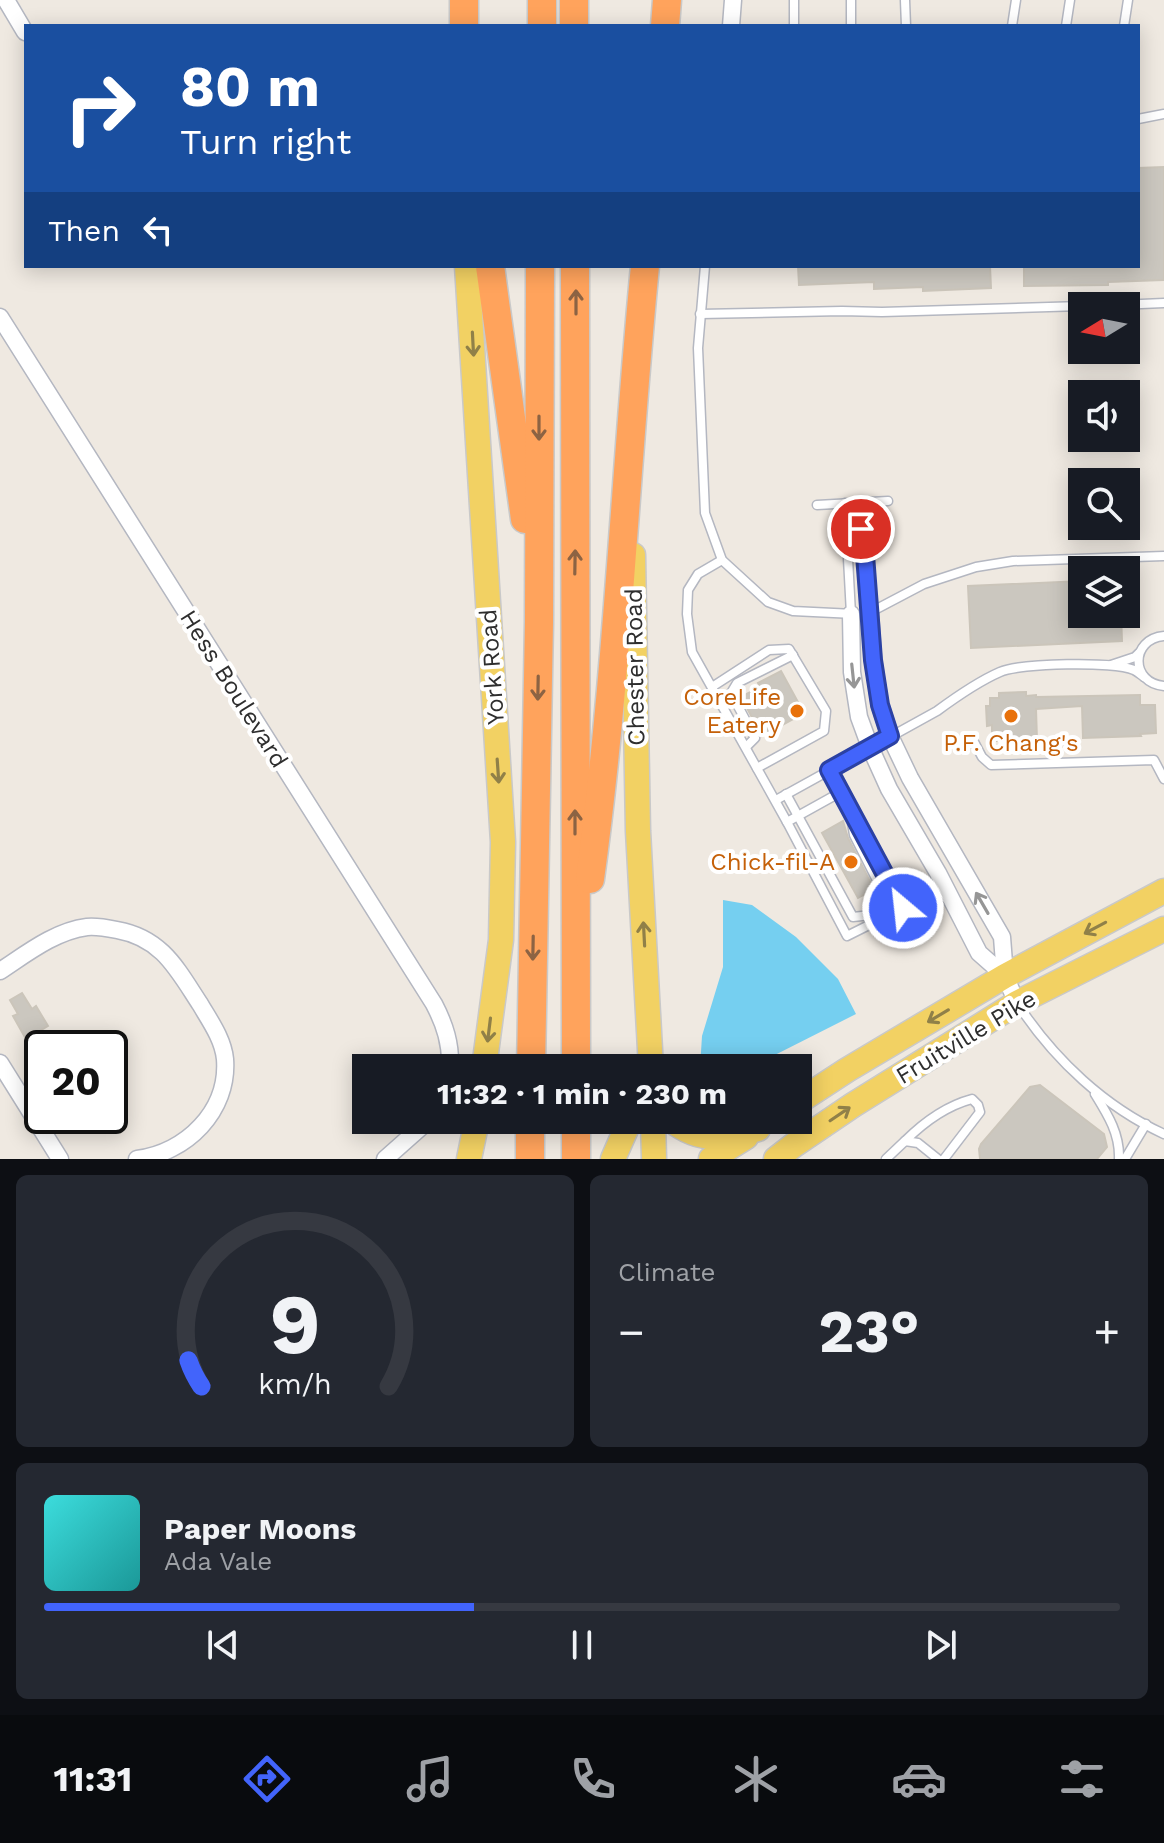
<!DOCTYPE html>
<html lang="en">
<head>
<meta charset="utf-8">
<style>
	body { margin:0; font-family:"Work Sans",sans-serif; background:#242831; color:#f1f3f6; height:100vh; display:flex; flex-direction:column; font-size:30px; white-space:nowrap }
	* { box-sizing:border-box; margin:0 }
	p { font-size:26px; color:#9ea1a6 }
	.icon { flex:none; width:44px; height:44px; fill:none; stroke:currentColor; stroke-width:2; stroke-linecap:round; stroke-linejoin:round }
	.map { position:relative; height:1159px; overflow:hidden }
	.side { display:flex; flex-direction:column; gap:16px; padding:16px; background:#0d0f14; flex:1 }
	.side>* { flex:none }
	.top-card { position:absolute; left:24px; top:24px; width:1116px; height:244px; border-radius:0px; box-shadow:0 4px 20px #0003; background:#1a4fa0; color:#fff; overflow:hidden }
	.needle { width:52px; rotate:260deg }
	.tools { position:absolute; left:1068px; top:292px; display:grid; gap:16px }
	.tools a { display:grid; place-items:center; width:72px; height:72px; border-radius:0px; background:#171b24; box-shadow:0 4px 20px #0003; font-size:40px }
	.speed { position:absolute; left:24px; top:1030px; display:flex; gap:16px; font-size:40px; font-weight:700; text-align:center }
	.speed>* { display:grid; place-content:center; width:104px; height:104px; border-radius:50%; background:#171b24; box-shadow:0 4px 20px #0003; line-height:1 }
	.speed .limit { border:4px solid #111; border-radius:12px; background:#fff; color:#111 }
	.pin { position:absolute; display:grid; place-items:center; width:68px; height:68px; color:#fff; margin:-34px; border:4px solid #fff; border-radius:50%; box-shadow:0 2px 8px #0007 }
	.me { position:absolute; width:88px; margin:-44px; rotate:332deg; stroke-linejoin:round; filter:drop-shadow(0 0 6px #0008) }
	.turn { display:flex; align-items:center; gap:28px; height:168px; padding:0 24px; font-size:36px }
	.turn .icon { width:104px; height:104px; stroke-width:2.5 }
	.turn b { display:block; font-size:56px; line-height:68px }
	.then { display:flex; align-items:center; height:76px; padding:0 24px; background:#0003; gap:16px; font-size:30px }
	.big { font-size:60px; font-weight:700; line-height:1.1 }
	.side .card { flex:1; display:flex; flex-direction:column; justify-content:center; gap:12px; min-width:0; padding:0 28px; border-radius:12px; background:#242831 }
	.side .dial { align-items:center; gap:0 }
	.dial svg { height:208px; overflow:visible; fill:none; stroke:#363941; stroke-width:7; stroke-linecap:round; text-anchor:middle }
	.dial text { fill:#f1f3f6; stroke:none }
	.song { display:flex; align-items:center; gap:24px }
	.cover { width:96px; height:96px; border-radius:12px; background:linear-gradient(135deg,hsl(180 70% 55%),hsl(180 70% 35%)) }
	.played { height:8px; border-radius:4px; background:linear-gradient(90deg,#4264fb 40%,#363941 40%) }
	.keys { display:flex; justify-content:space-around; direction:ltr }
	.heat { display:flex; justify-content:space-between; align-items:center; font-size:44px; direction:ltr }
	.side .tiles { flex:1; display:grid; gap:16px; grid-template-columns:1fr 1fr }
	.card:last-child { grid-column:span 2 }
	.trip { position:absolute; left:352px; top:1054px; width:460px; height:80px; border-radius:0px; background:#171b24; box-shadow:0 4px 20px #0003; font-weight:700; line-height:80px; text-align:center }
	.dock { display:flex; height:128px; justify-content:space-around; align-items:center; background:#090b0e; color:#9ea1a6 }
	.dock .icon { width:56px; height:56px }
	.dock .current { color:#4264fb }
	.dock b { font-size:36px; color:#f1f3f6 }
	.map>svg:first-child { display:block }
</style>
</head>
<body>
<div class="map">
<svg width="1164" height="1159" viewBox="0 0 1164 1159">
	<rect width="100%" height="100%" fill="#efe9e1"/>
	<!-- water -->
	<polygon fill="#75cff0" points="723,900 752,905 796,937 838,979 856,1014 749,1068 700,1068 702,1036 723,967"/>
	<!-- building -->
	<g fill="#cbc7bf" stroke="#cbc5ba" stroke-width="2">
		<polygon points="1164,167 1164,280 1108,282 1108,285 1024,286 1024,266 1138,266 1138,168"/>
		<polygon points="798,266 990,266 991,288 923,291 923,287 874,289 874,282 799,285"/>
		<polygon points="1082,581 1082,614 1121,614 1122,641 971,648 968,586"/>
		<polygon points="781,671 804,713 762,736 741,697 760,687 758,683"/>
		<polygon points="1026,692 1026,696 1036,695 1036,697 1140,695 1140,705 1155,705 1156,733 1140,734 1141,736 1083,738 1082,706 1036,709 1037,740 996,741 996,737 992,737 992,725 987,726 986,706 990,706 990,698 999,698 999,693"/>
		<polygon points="843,821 848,838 874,889 858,898 822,833"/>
		<polygon points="22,993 32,1009 36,1006 48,1026 26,1039 13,1016 18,1014 10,1000"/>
		<polygon points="1040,1085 1104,1134 1107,1147 1097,1159 980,1159 979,1149 981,1144 1030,1087"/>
	</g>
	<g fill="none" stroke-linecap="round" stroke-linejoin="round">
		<!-- lane casing -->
		<g stroke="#b4b7c1" stroke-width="11">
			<g id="lane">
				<polyline points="794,0 794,26"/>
				<polyline points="851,0 851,26"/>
				<polyline points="905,0 906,26"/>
				<polyline points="1012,26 1016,0"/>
				<polyline points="1066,26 1070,0"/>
				<polyline points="1124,26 1128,0"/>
				<polyline points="1138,119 1164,114"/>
				<polyline points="705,266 698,348 705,513 722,560 768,602 793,611 854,614"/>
				<polyline points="1096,306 1164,303"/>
				<polyline points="700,314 842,311 882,312 1082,306"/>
				<polyline points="856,502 865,555 870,614"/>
				<polyline points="845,503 851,614"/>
				<polyline points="817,505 888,501"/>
				<polyline points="722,560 698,574 688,590 687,614 692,652 787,822"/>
				<polyline points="867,614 924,584 976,567 1013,561 1164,556"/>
				<path d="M 1164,636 C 1130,639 1130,683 1164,686"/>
				<polyline points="1111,665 1135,657 1139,653"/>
				<polyline points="712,687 769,650 789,649 826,711 824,731 757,768"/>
				<polyline points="972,738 982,757 991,765 1154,760 1164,779"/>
				<polyline points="746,747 755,738 731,693 737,683 793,655"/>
				<polyline points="829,770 841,792"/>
				<polygon points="841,792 903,908 847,936 787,822"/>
				<polyline points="786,794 853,917 871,915 886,898 854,835 851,816"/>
				<path d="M 776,800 L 937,711 C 956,697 977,682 1000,672 C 1020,663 1114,661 1134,670 C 1138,672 1140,674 1144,677"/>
				<path d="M 1019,1006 C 1055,1060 1105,1107 1164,1134"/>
				<path d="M 1095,1094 C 1108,1115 1120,1134 1119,1159"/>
				<path d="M 905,1141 C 924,1122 946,1106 972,1099 L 978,1105 L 980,1112 L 944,1159"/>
				<polyline points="886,1159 905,1141 918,1143 938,1159"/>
				<polyline points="1125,1159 1146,1124"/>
			</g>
		</g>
		<!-- street casing -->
		<g stroke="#b4b7c1" stroke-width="19">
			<g id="street">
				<polyline points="6,0 25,32"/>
				<polyline points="731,26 733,0"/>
				<path d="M 0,317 L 434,1004 C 445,1025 451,1044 450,1068"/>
				<polyline points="851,614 852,672 859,717 870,747 889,789 938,873 979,953 1005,976"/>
				<polyline points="870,614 873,660 880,705 890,736 910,778 1002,937 1005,976 1017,1003"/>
				<path d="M 0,971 C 26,954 55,931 87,927 C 97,926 107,928 117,930 C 162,938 177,969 200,1004 C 210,1021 223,1039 225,1059 C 229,1111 186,1153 137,1159"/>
				<polyline points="0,1063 60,1159"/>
				<polyline points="385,1159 429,1120"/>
			</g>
		</g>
		<!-- primary casing -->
		<g stroke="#c9c9c9" stroke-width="27">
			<g id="primary">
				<polyline points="467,266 503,842 501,940 484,1068"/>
				<polyline points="633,555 638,831 651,1068"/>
				<polyline points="798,1102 847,1070 1005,976 1164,891"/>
				<polyline points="653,1120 654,1159"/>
				<path d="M 671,1120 C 700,1143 724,1139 758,1129"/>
				<polyline points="469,1159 477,1120"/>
				<polyline points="613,1159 630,1120"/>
				<polyline points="711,1159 746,1137"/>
				<polyline points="776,1159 794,1145 853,1105 1017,1003 1164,929"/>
			</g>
		</g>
		<!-- highway casing -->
		<g stroke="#c9c9c9" stroke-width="31">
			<g id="highway">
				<polyline points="464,0 464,26"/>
				<polyline points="574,0 574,26"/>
				<polyline points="542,26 542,0"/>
				<polyline points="665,26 667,0"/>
				<polyline points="490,266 525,519"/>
				<polyline points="575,266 576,1068"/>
				<path d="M 590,879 C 618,676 625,470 645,266"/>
				<polyline points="531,1068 539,622 540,266"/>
				<polyline points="530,1159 530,1120"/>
				<polyline points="576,1159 576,1120"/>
			</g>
		</g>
		<!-- lane -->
		<use href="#lane" stroke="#fff" stroke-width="8"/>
		<!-- street -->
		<use href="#street" stroke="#fff" stroke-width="16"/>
		<!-- primary -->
		<use href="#primary" stroke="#f2d163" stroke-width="24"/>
		<!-- highway -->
		<use href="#highway" stroke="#ffa35c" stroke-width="28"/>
	</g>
	<!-- one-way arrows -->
	<defs><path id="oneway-shaft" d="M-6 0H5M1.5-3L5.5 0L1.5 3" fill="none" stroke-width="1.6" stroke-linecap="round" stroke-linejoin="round" transform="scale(2)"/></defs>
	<g stroke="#8c6343">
		<use href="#oneway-shaft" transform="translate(576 302) rotate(-90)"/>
		<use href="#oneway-shaft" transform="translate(539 428) rotate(90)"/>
		<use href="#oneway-shaft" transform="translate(575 562) rotate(-89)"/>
		<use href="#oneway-shaft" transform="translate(538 688) rotate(91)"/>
		<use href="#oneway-shaft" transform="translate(575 822) rotate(-90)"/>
		<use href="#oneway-shaft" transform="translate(533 948) rotate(91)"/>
	</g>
	<g stroke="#908048">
		<use href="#oneway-shaft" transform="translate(473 344) rotate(87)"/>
		<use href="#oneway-shaft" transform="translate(498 771) rotate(86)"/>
		<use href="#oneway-shaft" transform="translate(1095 928) rotate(152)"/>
		<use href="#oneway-shaft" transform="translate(644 934) rotate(-93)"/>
		<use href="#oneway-shaft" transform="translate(938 1016) rotate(149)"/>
		<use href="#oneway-shaft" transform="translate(489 1030) rotate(97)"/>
		<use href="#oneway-shaft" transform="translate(840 1114) rotate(-34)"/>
	</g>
	<g stroke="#969696">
		<use href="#oneway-shaft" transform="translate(853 676) rotate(84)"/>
		<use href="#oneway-shaft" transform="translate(982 903) rotate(-120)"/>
	</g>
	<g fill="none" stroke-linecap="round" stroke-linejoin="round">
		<!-- route casing -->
		<g stroke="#2b41a3" stroke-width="20">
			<polyline id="route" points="861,529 865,555 873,660 880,705 890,736 829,770 903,908"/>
		</g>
		<!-- route -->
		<use href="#route" stroke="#4264fb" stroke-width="14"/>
	</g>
	<!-- markers -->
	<g fill="#e8710a" stroke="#fff" stroke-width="3">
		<circle cx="797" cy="711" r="8"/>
		<circle cx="1011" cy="716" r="8"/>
		<circle cx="851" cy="862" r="8"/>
	</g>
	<g text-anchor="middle" stroke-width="8" stroke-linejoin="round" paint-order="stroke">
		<!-- street labels -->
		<g font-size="24" fill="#2e2e2e" stroke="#fff">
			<text transform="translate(492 667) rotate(-94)" y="8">York Road</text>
			<text transform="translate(635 667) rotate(-91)" y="8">Chester Road</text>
			<text transform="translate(234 689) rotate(58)" y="8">Hess Boulevard</text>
			<text transform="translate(966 1037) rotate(-31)" y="8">Fruitville Pike</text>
		</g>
		<!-- food labels -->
		<g font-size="24" fill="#c56008" stroke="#fff" text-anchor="end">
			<text x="781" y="705">CoreLife<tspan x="781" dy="28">Eatery</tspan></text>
			<text x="1011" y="751" text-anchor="middle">P.F. Chang's</text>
			<text x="835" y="870">Chick-fil-A</text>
		</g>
	</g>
</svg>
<div class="tools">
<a><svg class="needle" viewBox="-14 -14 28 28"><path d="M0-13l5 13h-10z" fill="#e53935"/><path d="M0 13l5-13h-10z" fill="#9ea1a6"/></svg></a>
<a><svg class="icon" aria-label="sound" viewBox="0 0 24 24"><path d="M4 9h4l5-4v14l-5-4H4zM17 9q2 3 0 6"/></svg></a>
<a><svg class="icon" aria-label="search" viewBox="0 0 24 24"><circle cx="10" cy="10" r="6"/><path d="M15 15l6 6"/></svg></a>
<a><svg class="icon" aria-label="layers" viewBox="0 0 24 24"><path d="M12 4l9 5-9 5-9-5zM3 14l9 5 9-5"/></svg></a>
</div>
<div class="speed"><div class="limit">20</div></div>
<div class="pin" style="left:861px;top:529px;background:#d93025"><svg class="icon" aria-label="arrive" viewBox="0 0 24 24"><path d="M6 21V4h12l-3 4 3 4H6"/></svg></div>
<svg class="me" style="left:903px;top:908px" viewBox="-20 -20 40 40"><circle r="17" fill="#4264fb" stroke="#fff" stroke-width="3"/><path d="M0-11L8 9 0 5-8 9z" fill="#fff"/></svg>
<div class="trip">11:32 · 1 min · 230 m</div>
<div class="top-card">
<div class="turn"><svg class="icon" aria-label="right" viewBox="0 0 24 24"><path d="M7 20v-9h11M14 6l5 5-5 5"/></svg><div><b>80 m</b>Turn right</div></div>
<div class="then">Then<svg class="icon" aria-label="left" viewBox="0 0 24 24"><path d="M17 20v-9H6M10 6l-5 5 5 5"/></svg></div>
</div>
</div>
<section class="side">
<div class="tiles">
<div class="card dial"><svg viewBox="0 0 100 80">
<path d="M14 69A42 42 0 1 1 86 69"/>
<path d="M14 69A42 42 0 0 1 9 59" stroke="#4264fb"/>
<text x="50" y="56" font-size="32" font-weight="700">9</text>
<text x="50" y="72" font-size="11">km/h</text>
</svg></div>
<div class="card"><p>Climate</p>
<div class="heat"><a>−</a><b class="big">23°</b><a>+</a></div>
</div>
<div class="card">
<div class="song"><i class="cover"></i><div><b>Paper Moons</b><p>Ada Vale</p></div></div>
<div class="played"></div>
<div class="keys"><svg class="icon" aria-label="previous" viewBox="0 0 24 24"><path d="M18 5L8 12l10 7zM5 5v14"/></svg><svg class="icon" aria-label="pause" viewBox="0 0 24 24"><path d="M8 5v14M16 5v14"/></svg><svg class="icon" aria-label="next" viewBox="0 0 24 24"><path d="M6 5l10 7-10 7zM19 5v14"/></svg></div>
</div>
</div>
</section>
<nav class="dock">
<b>11:31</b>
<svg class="icon current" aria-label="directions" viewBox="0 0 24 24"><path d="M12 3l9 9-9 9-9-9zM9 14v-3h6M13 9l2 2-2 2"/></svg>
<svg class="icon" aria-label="music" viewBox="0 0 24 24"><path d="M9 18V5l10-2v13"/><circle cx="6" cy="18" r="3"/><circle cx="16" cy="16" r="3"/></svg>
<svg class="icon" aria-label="phone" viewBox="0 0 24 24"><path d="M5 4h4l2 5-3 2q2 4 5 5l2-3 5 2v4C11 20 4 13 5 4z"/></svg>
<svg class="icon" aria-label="climate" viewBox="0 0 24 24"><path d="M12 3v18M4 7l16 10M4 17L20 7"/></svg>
<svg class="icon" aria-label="car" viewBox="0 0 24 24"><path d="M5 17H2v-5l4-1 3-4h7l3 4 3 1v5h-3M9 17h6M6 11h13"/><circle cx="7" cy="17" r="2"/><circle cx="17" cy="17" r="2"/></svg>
<svg class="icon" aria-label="filters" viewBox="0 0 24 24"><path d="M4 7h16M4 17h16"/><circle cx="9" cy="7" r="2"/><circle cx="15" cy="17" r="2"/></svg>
</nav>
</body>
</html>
